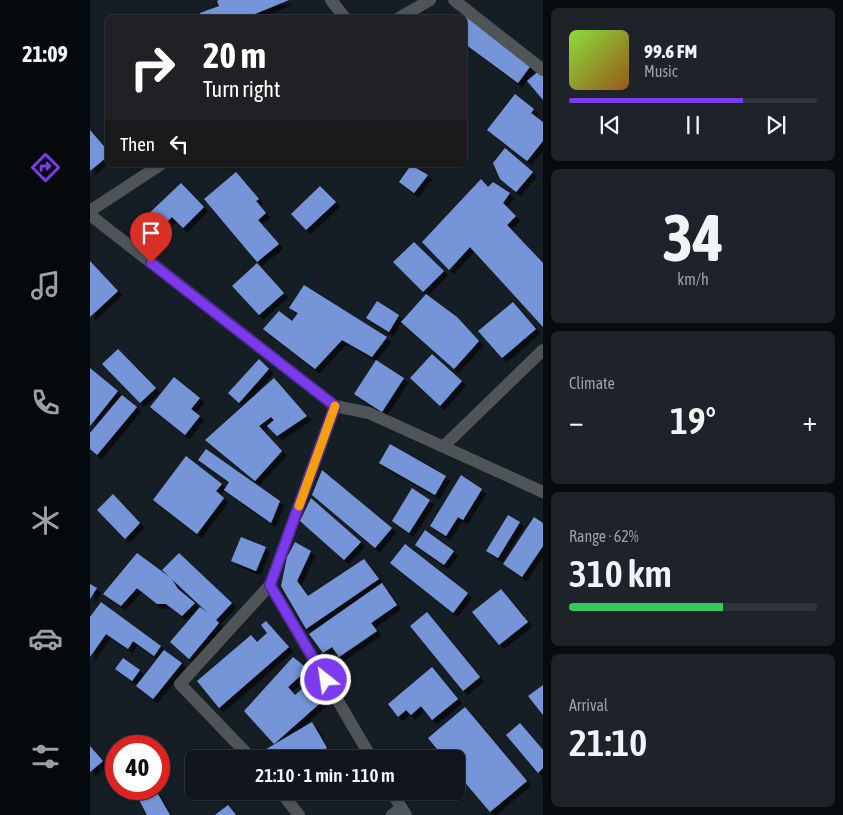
<!DOCTYPE html>
<html lang="en">
<head>
<meta charset="utf-8">
<style>
	body { margin:0; font-family:"Asap Condensed",sans-serif; background:#1e2329; color:#f1f3f6; height:100vh; display:flex; flex-direction:column; font-size:19px; white-space:nowrap }
	* { box-sizing:border-box; margin:0 }
	p { font-size:16px; color:#9c9fa3 }
	.icon { flex:none; width:28px; height:28px; fill:none; stroke:currentColor; stroke-width:2; stroke-linecap:round; stroke-linejoin:round }
	.map { position:relative; flex:1; overflow:hidden }
	.sheet { display:flex; flex-direction:column; gap:8px; padding:8px; background:#090c0f; width:300px }
	.sheet>* { flex:none }
	.guide { position:absolute; left:15px; top:15px; width:362px; height:152px; border-radius:8px; box-shadow:0 1px 4px #0004,0 0 0 1px #30353b; background:#202124; color:#fff; overflow:hidden }
	.speed { position:absolute; left:15px; top:735px; display:flex; gap:10px; font-size:25px; font-weight:700; text-align:center }
	.speed>* { display:grid; place-content:center; width:65px; height:65px; border-radius:50%; background:#10161c; box-shadow:0 1px 4px #0004,0 0 0 1px #30353b; line-height:1 }
	.speed .limit { border:8px solid #d22; background:#fff; color:#111 }
	.pin { position:absolute; display:grid; place-items:center; width:42px; height:42px; color:#fff; margin:-51px -21px; border-radius:50% 50% 50% 0; rotate:-45deg; box-shadow:0 0 5px #0007 }
	.pin .icon { rotate:45deg }
	.me { position:absolute; width:55px; margin:-28px; rotate:330deg; stroke-linejoin:round; filter:drop-shadow(0 0 4px #0008) }
	.turn { display:flex; align-items:center; gap:18px; height:105px; padding:0 15px; font-size:22px }
	.turn .icon { width:65px; height:65px; stroke-width:2.5 }
	.turn b { display:block; font-size:35px; line-height:42px }
	.then { display:flex; align-items:center; height:48px; padding:0 15px; background:#0003; gap:10px; font-size:19px }
	.big { font-size:38px; font-weight:600; line-height:1.1 }
	.sheet .widget { flex:1; display:flex; flex-direction:column; justify-content:center; gap:8px; min-width:0; padding:0 18px; border-radius:8px; background:#1e2329 }
	.sheet .dial { align-items:center; gap:0 }
	.dial b { font-size:65px; line-height:1 }
	.song { display:flex; align-items:center; gap:15px }
	.cover { width:60px; height:60px; border-radius:8px; background:linear-gradient(135deg,hsl(90 70% 55%),hsl(30 70% 35%)) }
	.played { height:5px; border-radius:2px; background:linear-gradient(90deg,#7c3aed 70%,#30353b 70%) }
	.keys { display:flex; justify-content:space-around; direction:ltr }
	.heat { display:flex; justify-content:space-between; align-items:center; font-size:28px; direction:ltr }
	.charge { height:8px; border-radius:4px; background:linear-gradient(90deg,#34c759 62%,#30353b 0) }
	.trip { position:absolute; left:95px; top:750px; width:280px; height:50px; border-radius:8px; background:#10161c; box-shadow:0 1px 4px #0004,0 0 0 1px #30353b; font-weight:600; line-height:50px; text-align:center }
	main { display:flex; flex:1; min-height:0 }
	.menu { display:flex; flex-direction:column; width:90px; justify-content:space-around; align-items:center; background:#06090b; color:#9c9fa3 }
	.menu .icon { width:35px; height:35px }
	.menu .on { color:#7c3aed }
	.menu b { font-size:22px; color:#f1f3f6 }
	.map>svg:first-child { display:block }
</style>
</head>
<body>
<main>
<nav class="menu">
<b>21:09</b>
<svg class="icon on" aria-label="directions" viewBox="0 0 24 24"><path d="M12 3l9 9-9 9-9-9zM9 14v-3h6M13 9l2 2-2 2"/></svg>
<svg class="icon" aria-label="music" viewBox="0 0 24 24"><path d="M9 18V5l10-2v13"/><circle cx="6" cy="18" r="3"/><circle cx="16" cy="16" r="3"/></svg>
<svg class="icon" aria-label="phone" viewBox="0 0 24 24"><path d="M5 4h4l2 5-3 2q2 4 5 5l2-3 5 2v4C11 20 4 13 5 4z"/></svg>
<svg class="icon" aria-label="climate" viewBox="0 0 24 24"><path d="M12 3v18M4 7l16 10M4 17L20 7"/></svg>
<svg class="icon" aria-label="car" viewBox="0 0 24 24"><path d="M5 17H2v-5l4-1 3-4h7l3 4 3 1v5h-3M9 17h6M6 11h13"/><circle cx="7" cy="17" r="2"/><circle cx="17" cy="17" r="2"/></svg>
<svg class="icon" aria-label="filters" viewBox="0 0 24 24"><path d="M4 7h16M4 17h16"/><circle cx="9" cy="7" r="2"/><circle cx="15" cy="17" r="2"/></svg>
</nav>
<div class="map">
<svg width="453" height="815" viewBox="0 0 453 815">
	<defs>
		<filter id="shadow"><feDropShadow dx="4.5" dy="4.5" stdDeviation="0" flood-color="#0009"/></filter>
	</defs>
	<rect width="100%" height="100%" fill="#161e25"/>
	<!-- building -->
	<g fill="#7595d8" filter="url(#shadow)">
		<polygon points="129,0 199,0 155,18 111,18 110,13 129,6 127,1"/>
		<polygon points="375,16 442,64 428,83 375,44"/>
		<polygon points="452,68 453,70 453,100 437,81"/>
		<polygon points="425,94 444,109 441,113 453,122 453,141 437,161 397,130"/>
		<polygon points="0,130 18,151 18,156 0,171"/>
		<polygon points="415,148 443,172 426,192 410,179 403,163"/>
		<polygon points="321,165 338,175 324,193 309,182"/>
		<polygon points="146,172 169,199 166,201 176,213 168,220 189,244 167,262 114,199"/>
		<polygon points="391,179 398,187 403,182 420,193 413,203 426,216 417,225 453,263 453,327 380,247 359,270 332,242"/>
		<polygon points="91,183 114,207 93,228 82,217 64,234 51,221"/>
		<polygon points="230,186 246,202 216,230 201,214"/>
		<polygon points="324,242 354,271 333,292 303,262"/>
		<polygon points="0,261 28,291 0,317"/>
		<polygon points="167,263 194,293 169,315 142,286"/>
		<polygon points="214,285 297,337 282,357 252,340 225,369 173,329 189,311 202,321 208,313 199,308"/>
		<polygon points="336,294 367,317 389,341 364,369 311,322"/>
		<polygon points="287,301 309,315 299,332 276,318"/>
		<polygon points="423,302 446,329 412,358 388,331"/>
		<polygon points="28,349 66,388 50,403 12,364"/>
		<polygon points="342,354 372,381 350,406 320,378"/>
		<polygon points="169,359 179,369 149,403 138,393"/>
		<polygon points="286,360 314,378 292,412 264,394"/>
		<polygon points="0,368 28,391 0,426"/>
		<polygon points="84,377 110,398 101,409 110,416 95,435 60,407"/>
		<polygon points="184,378 217,416 187,436 177,426 184,420 181,417 169,426 192,451 165,481 115,440"/>
		<polygon points="32,395 47,407 7,455 0,449 0,433"/>
		<polygon points="300,444 356,476 345,495 289,463"/>
		<polygon points="116,449 190,501 181,523 134,490 139,482 108,460"/>
		<polygon points="96,456 132,484 126,491 134,498 107,534 63,500"/>
		<polygon points="232,470 302,528 285,548 222,495"/>
		<polygon points="371,475 392,489 373,520 368,517 356,536 340,526"/>
		<polygon points="322,488 340,500 319,533 302,521"/>
		<polygon points="23,494 50,523 35,539 7,510"/>
		<polygon points="221,498 271,542 254,560 210,521"/>
		<polygon points="418,515 430,522 408,558 396,551"/>
		<polygon points="444,517 453,523 453,546 432,577 413,564"/>
		<polygon points="335,530 364,551 354,565 325,545"/>
		<polygon points="151,537 176,547 166,571 141,561"/>
		<polygon points="205,542 221,551 207,581 218,596 274,559 289,579 216,629 191,586 197,557"/>
		<polygon points="315,544 378,593 363,613 300,563"/>
		<polygon points="47,553 81,578 88,589 105,603 92,616 76,604 67,604 47,588 31,606 13,594"/>
		<polygon points="89,553 142,603 126,620 129,623 99,659 80,642 110,607 118,613 72,570"/>
		<polygon points="292,583 307,605 281,623 287,631 249,657 242,647 233,653 219,634"/>
		<polygon points="0,584 7,588 0,599"/>
		<polygon points="411,589 438,622 409,645 382,612"/>
		<polygon points="11,602 71,646 64,656 43,641 38,649 16,634 0,657 0,617"/>
		<polygon points="337,612 390,677 373,691 320,626"/>
		<polygon points="176,621 199,647 129,708 107,681 161,635 167,642 177,633 171,625"/>
		<polygon points="74,650 92,663 63,699 46,686"/>
		<polygon points="203,657 218,669 198,687 205,695 222,680 237,697 184,744 154,711"/>
		<polygon points="33,658 50,670 42,681 25,669"/>
		<polygon points="342,667 368,699 342,720 331,706 321,715 316,710 308,717 298,704"/>
		<polygon points="453,685 453,715 438,696"/>
		<polygon points="375,707 437,781 400,812 366,772 366,759 355,759 338,738"/>
		<polygon points="222,722 237,748 218,759 177,759 173,751"/>
		<polygon points="430,723 453,750 453,768 448,773 416,735"/>
		<polygon points="0,746 13,761 0,772"/>
		<polygon points="51,789 65,789 80,815 57,815 45,792"/>
		<polygon points="138,805 146,815 125,815"/>
	</g>
	<g fill="none" stroke-linecap="round" stroke-linejoin="round">
		<!-- minor -->
		<g stroke="#4f5557" stroke-width="12">
			<polyline points="364,0 453,70"/>
			<polyline points="354,446 453,350"/>
			<polyline points="162,759 90,684 180,585"/>
			<polyline points="190,791 209,815"/>
			<polyline points="302,815 311,808"/>
		</g>
		<!-- tertiary -->
		<g stroke="#4f5557" stroke-width="12">
			<polyline points="241,0 255,18"/>
			<polyline points="309,18 340,0"/>
			<polyline points="0,211 70,165"/>
			<polyline points="0,215 245,406 279,413 453,492"/>
			<polyline points="245,406 180,585 282,759"/>
			<polyline points="301,791 316,815"/>
		</g>
	</g>
	<g fill="none" stroke-linecap="round" stroke-linejoin="round">
		<!-- route casing -->
		<g stroke="#51269a" stroke-width="12">
			<polyline id="route" points="61,263 245,406 180,585 236,680"/>
		</g>
		<!-- route -->
		<use href="#route" stroke="#7c3aed" stroke-width="9"/>
		<!-- slow -->
		<polyline stroke="#f59e0b" stroke-width="9" points="209,506 245,406"/>
	</g>
</svg>
<div class="speed"><div class="limit">40</div></div>
<div class="pin" style="left:61px;top:263px;background:#d93025"><svg class="icon" aria-label="arrive" viewBox="0 0 24 24"><path d="M6 21V4h12l-3 4 3 4H6"/></svg></div>
<svg class="me" style="left:236px;top:680px" viewBox="-20 -20 40 40"><circle r="17" fill="#7c3aed" stroke="#fff" stroke-width="3"/><path d="M0-11L8 9 0 5-8 9z" fill="#fff"/></svg>
<div class="trip">21:10 · 1 min · 110 m</div>
<div class="guide">
<div class="turn"><svg class="icon" aria-label="right" viewBox="0 0 24 24"><path d="M7 20v-9h11M14 6l5 5-5 5"/></svg><div><b>20 m</b>Turn right</div></div>
<div class="then">Then<svg class="icon" aria-label="left" viewBox="0 0 24 24"><path d="M17 20v-9H6M10 6l-5 5 5 5"/></svg></div>
</div>
</div>
<section class="sheet">
<div class="widget">
<div class="song"><i class="cover"></i><div><b>99.6 FM</b><p>Music</p></div></div>
<div class="played"></div>
<div class="keys"><svg class="icon" aria-label="previous" viewBox="0 0 24 24"><path d="M18 5L8 12l10 7zM5 5v14"/></svg><svg class="icon" aria-label="pause" viewBox="0 0 24 24"><path d="M8 5v14M16 5v14"/></svg><svg class="icon" aria-label="next" viewBox="0 0 24 24"><path d="M6 5l10 7-10 7zM19 5v14"/></svg></div>
</div>
<div class="widget dial"><b>34</b><p>km/h</p></div>
<div class="widget"><p>Climate</p>
<div class="heat"><a>−</a><b class="big">19°</b><a>+</a></div>
</div>
<div class="widget"><p>Range · 62%</p><b class="big">310 km</b><div class="charge"></div></div>
<div class="widget"><p>Arrival</p><b class="big">21:10</b></div>
</section>
</main>
</body>
</html>
